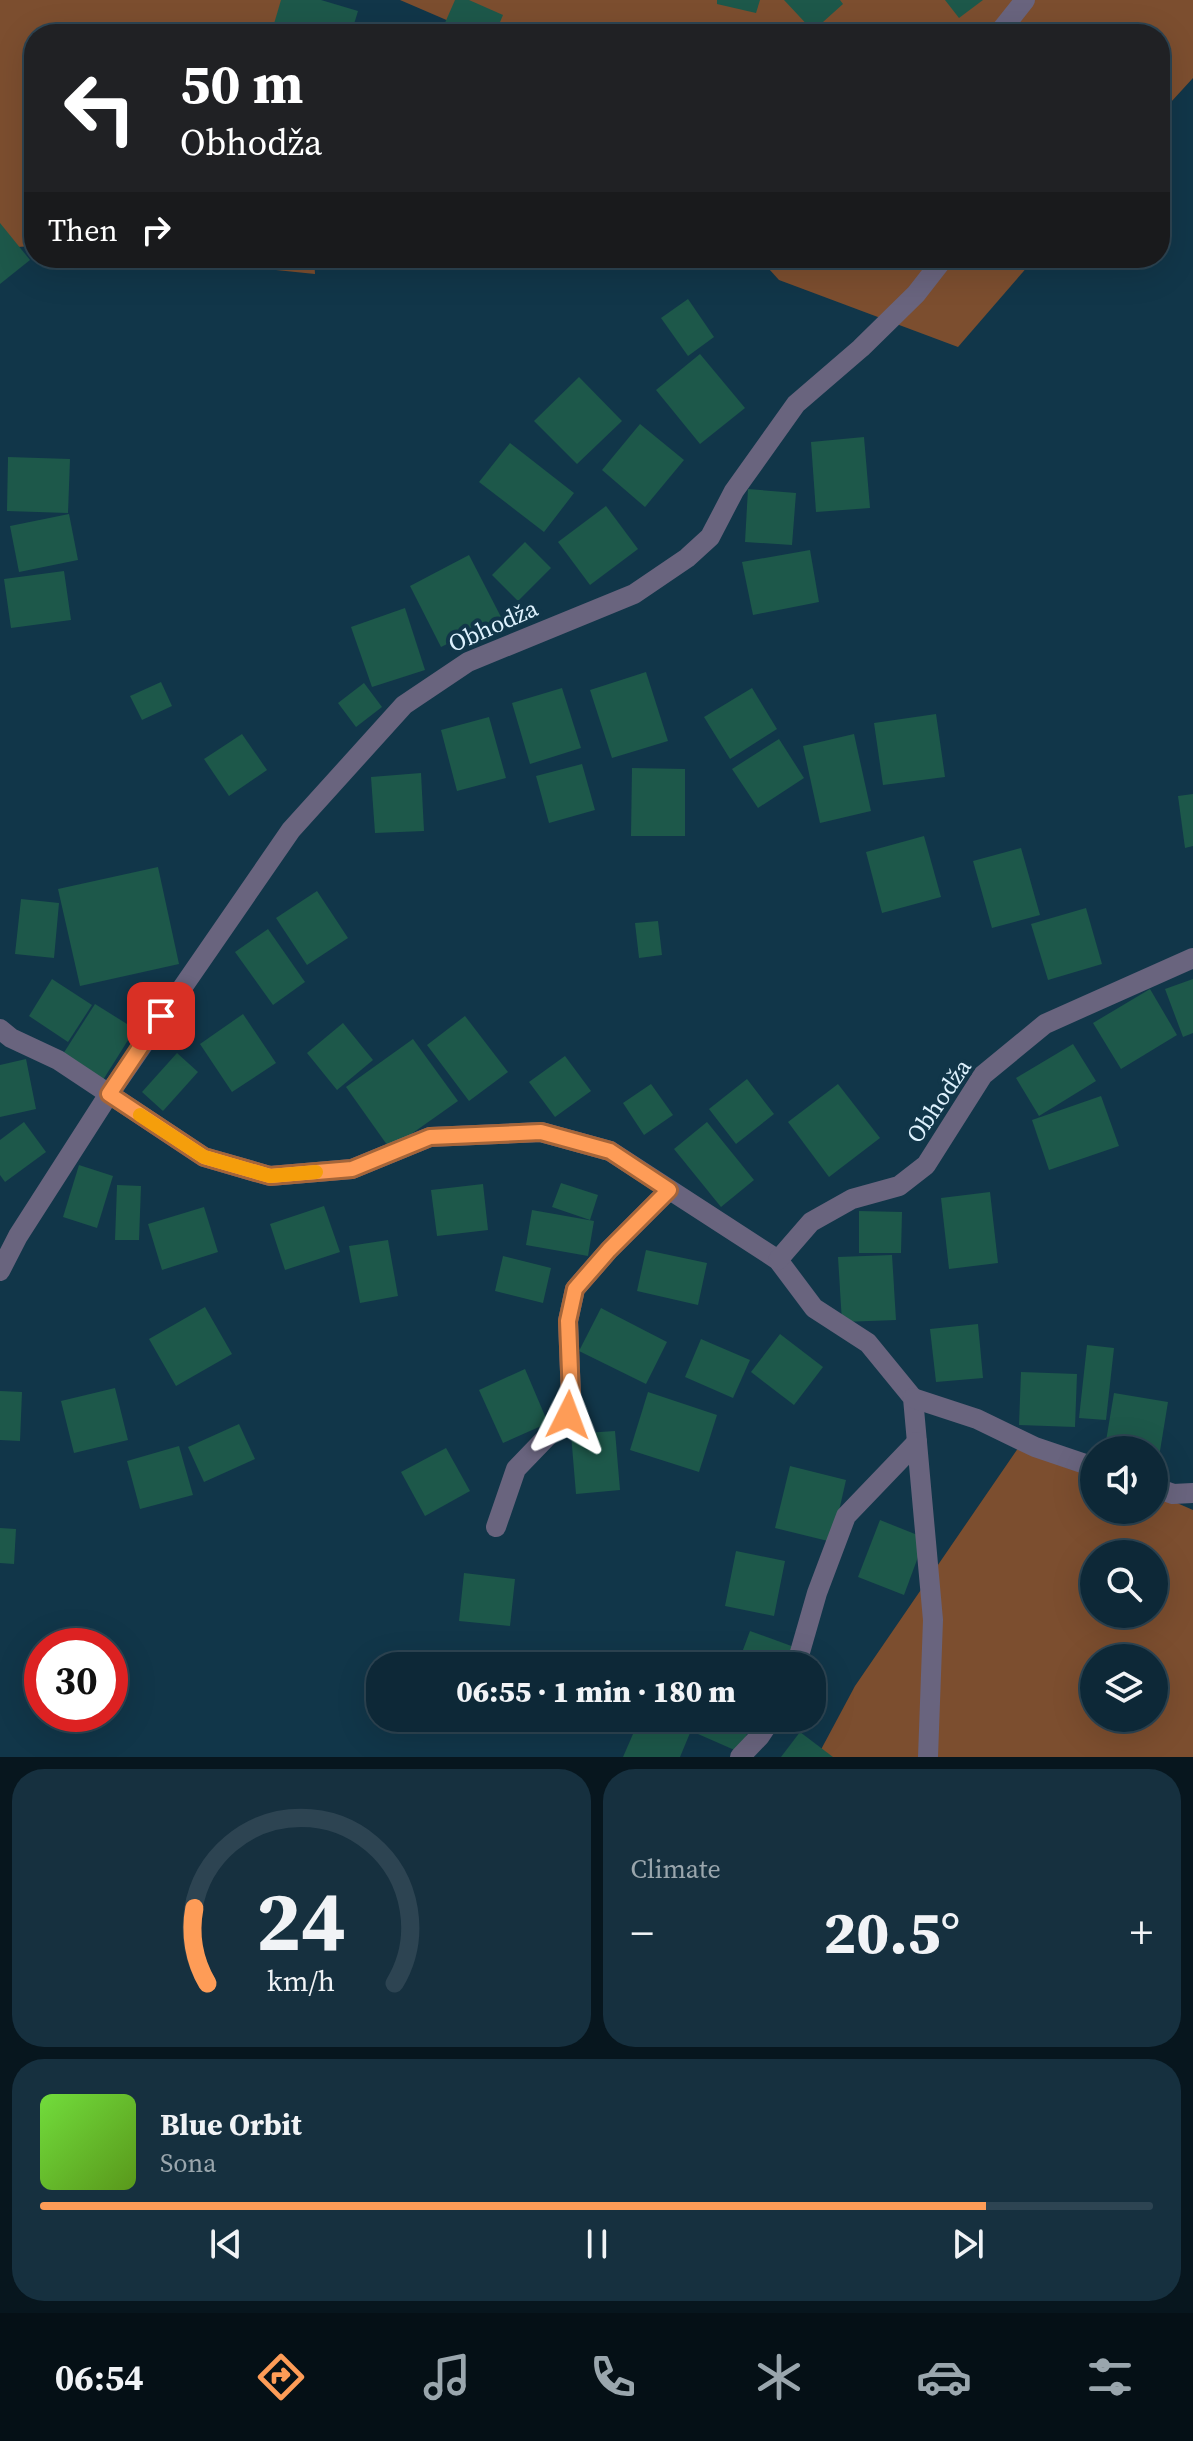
<!DOCTYPE html>
<html lang="en">
<head>
<meta charset="utf-8">
<style>
	body { margin:0; font-family:"Source Serif 4",serif; background:#16303f; color:#f1f3f6; height:100vh; display:flex; flex-direction:column; font-size:30px; white-space:nowrap }
	* { box-sizing:border-box; margin:0 }
	p { font-size:26px; color:#9aa6ad }
	.icon { flex:none; width:44px; height:44px; fill:none; stroke:currentColor; stroke-width:2; stroke-linecap:round; stroke-linejoin:round }
	.map { position:relative; height:1757px; overflow:hidden }
	.panel { display:flex; flex-direction:column; gap:12px; padding:12px; background:#07161e; flex:1 }
	.panel>* { flex:none }
	.top-card { position:absolute; left:24px; top:24px; width:1146px; height:244px; border-radius:32px; box-shadow:0 8px 32px #0002,0 0 0 2px #2d4452; background:#202124; color:#fff; overflow:hidden }
	.controls { position:absolute; left:1080px; top:1436px; display:grid; gap:16px }
	.controls a { display:grid; place-items:center; width:88px; height:88px; border-radius:50%; background:#0d2837; box-shadow:0 8px 32px #0002,0 0 0 2px #2d4452; font-size:40px }
	.speed { position:absolute; left:24px; top:1628px; display:flex; gap:16px; font-size:40px; font-weight:700; text-align:center }
	.speed>* { display:grid; place-content:center; width:104px; height:104px; border-radius:50%; background:#0d2837; box-shadow:0 8px 32px #0002,0 0 0 2px #2d4452; line-height:1 }
	.speed .limit { border:12px solid #d22; background:#fff; color:#111 }
	.pin { position:absolute; display:grid; place-items:center; width:68px; height:68px; color:#fff; margin:-34px; border-radius:16px; box-shadow:0 4px 12px #0006 }
	.me { position:absolute; width:88px; margin:-44px; rotate:3deg; stroke-linejoin:round; filter:drop-shadow(0 0 6px #0008) }
	.turn { display:flex; align-items:center; gap:28px; height:168px; padding:0 24px; font-size:36px }
	.turn .icon { width:104px; height:104px; stroke-width:2.5 }
	.turn b { display:block; font-size:56px; line-height:68px }
	.then { display:flex; align-items:center; height:76px; padding:0 24px; background:#0003; gap:16px; font-size:30px }
	.big { font-size:60px; font-weight:800; line-height:1.1 }
	.panel .card { flex:1; display:flex; flex-direction:column; justify-content:center; gap:12px; min-width:0; padding:0 28px; border-radius:32px; background:#16303f }
	.panel .dial { align-items:center; gap:0 }
	.dial svg { height:208px; overflow:visible; fill:none; stroke:#2d4452; stroke-width:7; stroke-linecap:round; text-anchor:middle }
	.dial text { fill:#f1f3f6; stroke:none }
	.song { display:flex; align-items:center; gap:24px }
	.cover { width:96px; height:96px; border-radius:12px; background:linear-gradient(135deg,hsl(100 70% 55%),hsl(90 70% 35%)) }
	.played { height:8px; border-radius:4px; background:linear-gradient(90deg,#fe9c57 85%,#2d4452 85%) }
	.keys { display:flex; justify-content:space-around; direction:ltr }
	.heat { display:flex; justify-content:space-between; align-items:center; font-size:44px; direction:ltr }
	.panel .tiles { flex:1; display:grid; gap:12px; grid-template-columns:1fr 1fr }
	.card:last-child { grid-column:span 2 }
	.trip { position:absolute; left:366px; top:1652px; width:460px; height:80px; border-radius:32px; background:#0d2837; box-shadow:0 8px 32px #0002,0 0 0 2px #2d4452; font-weight:800; line-height:80px; text-align:center }
	.tabs { display:flex; height:128px; justify-content:space-around; align-items:center; background:#051016; color:#9aa6ad }
	.tabs .icon { width:56px; height:56px }
	.tabs .selected { color:#fe9c57 }
	.tabs b { font-size:36px; color:#f1f3f6 }
	.map>svg:first-child { display:block }
</style>
</head>
<body>
<div class="map">
<svg width="1193" height="1757" viewBox="0 0 1193 1757">
	<rect width="100%" height="100%" fill="#113649"/>
	<!-- green -->
	<g fill="#7c4e2f" fill-rule="evenodd">
		<polygon points="0,0 298,0 300,34 34,34 34,246 0,248"/>
		<polygon points="400,0 1193,0 1193,78 1160,114 1160,34 479,34"/>
		<polygon points="160,258 314,258 315,274"/>
		<polygon points="759,258 1035,258 958,347 779,280"/>
		<path d="M 1027,1435 L 1094,1466 L 1094,1510 L 1154,1510 L 1154,1493 L 1193,1510 L 1193,1757 L 817,1757 L 855,1686 ZM 1094,1554 L 1154,1554 L 1154,1614 L 1094,1614 ZM 1094,1658 L 1154,1658 L 1154,1718 L 1094,1718 Z"/>
	</g>
	<!-- building -->
	<g fill="#1d584a">
		<polygon points="281,0 321,0 358,11 351,34 271,34"/>
		<polygon points="455,0 469,0 503,15 495,34 441,32"/>
		<polygon points="717,0 760,0 756,13 717,4"/>
		<polygon points="784,0 840,0 843,4 813,31"/>
		<polygon points="945,0 983,0 959,18"/>
		<polygon points="0,223 30,260 0,284"/>
		<polygon points="688,299 714,337 688,356 661,318"/>
		<polygon points="700,354 745,408 700,444 656,390"/>
		<polygon points="579,377 622,421 577,464 534,421"/>
		<polygon points="640,424 684,460 645,507 602,470"/>
		<polygon points="864,437 870,508 816,512 811,442"/>
		<polygon points="510,443 574,493 544,532 479,482"/>
		<polygon points="8,457 70,459 68,513 7,511"/>
		<polygon points="748,489 796,493 792,545 745,542"/>
		<polygon points="606,506 638,549 590,585 558,542"/>
		<polygon points="69,514 78,560 19,572 10,526"/>
		<polygon points="525,542 551,568 518,601 492,575"/>
		<polygon points="810,550 819,602 753,615 742,562"/>
		<polygon points="469,555 501,617 441,647 410,586"/>
		<polygon points="64,571 71,620 11,628 4,579"/>
		<polygon points="405,608 425,670 372,687 351,627"/>
		<polygon points="646,672 668,741 612,758 590,690"/>
		<polygon points="161,682 172,706 142,720 130,696"/>
		<polygon points="364,683 382,707 356,727 338,703"/>
		<polygon points="562,688 581,748 530,764 512,703"/>
		<polygon points="752,688 777,729 730,759 704,717"/>
		<polygon points="936,714 945,777 883,785 874,723"/>
		<polygon points="489,717 506,778 457,791 441,730"/>
		<polygon points="242,734 267,770 229,796 204,759"/>
		<polygon points="854,734 871,811 820,823 803,746"/>
		<polygon points="779,739 804,778 758,808 732,769"/>
		<polygon points="582,764 595,810 549,823 536,776"/>
		<polygon points="632,768 685,769 685,836 631,836"/>
		<polygon points="421,773 424,831 375,833 371,777"/>
		<polygon points="1193,794 1193,846 1185,848 1178,796"/>
		<polygon points="924,836 941,897 882,913 866,852"/>
		<polygon points="1021,848 1040,915 992,928 973,861"/>
		<polygon points="158,867 179,964 80,986 58,889"/>
		<polygon points="317,891 348,938 307,965 276,918"/>
		<polygon points="21,899 59,903 54,958 15,954"/>
		<polygon points="1086,908 1102,964 1048,980 1031,924"/>
		<polygon points="658,921 662,955 639,958 635,923"/>
		<polygon points="268,929 305,982 273,1005 235,952"/>
		<polygon points="52,979 92,1005 68,1042 29,1016"/>
		<polygon points="1193,979 1193,1033 1183,1037 1165,989"/>
		<polygon points="1150,989 1177,1035 1121,1069 1093,1023"/>
		<polygon points="95,1004 135,1029 103,1080 63,1054"/>
		<polygon points="243,1014 276,1063 232,1092 200,1044"/>
		<polygon points="465,1016 508,1072 469,1101 427,1045"/>
		<polygon points="343,1023 373,1060 337,1090 307,1053"/>
		<polygon points="413,1039 458,1101 390,1149 346,1087"/>
		<polygon points="1073,1044 1096,1081 1039,1116 1016,1078"/>
		<polygon points="177,1053 198,1072 163,1111 142,1092"/>
		<polygon points="565,1056 591,1091 555,1117 529,1082"/>
		<polygon points="26,1059 36,1109 0,1117 0,1065"/>
		<polygon points="747,1079 774,1114 736,1144 709,1109"/>
		<polygon points="651,1084 673,1115 644,1135 623,1103"/>
		<polygon points="838,1084 880,1138 829,1177 788,1122"/>
		<polygon points="1101,1096 1119,1146 1049,1170 1032,1120"/>
		<polygon points="24,1122 46,1152 5,1182 0,1175 0,1140"/>
		<polygon points="707,1122 754,1180 721,1207 674,1149"/>
		<polygon points="79,1165 113,1176 97,1228 63,1217"/>
		<polygon points="561,1183 598,1195 590,1220 552,1207"/>
		<polygon points="483,1184 488,1230 437,1236 431,1190"/>
		<polygon points="117,1185 141,1186 139,1240 115,1240"/>
		<polygon points="990,1192 998,1263 949,1269 941,1198"/>
		<polygon points="324,1206 340,1252 285,1270 270,1224"/>
		<polygon points="204,1207 218,1252 162,1270 148,1224"/>
		<polygon points="532,1210 594,1221 588,1256 526,1245"/>
		<polygon points="859,1211 902,1212 901,1253 859,1253"/>
		<polygon points="388,1240 398,1296 360,1303 349,1246"/>
		<polygon points="646,1250 707,1263 698,1305 637,1291"/>
		<polygon points="892,1255 896,1320 842,1322 838,1257"/>
		<polygon points="503,1256 551,1268 543,1303 495,1291"/>
		<polygon points="205,1307 232,1354 176,1386 149,1339"/>
		<polygon points="601,1308 667,1342 646,1384 579,1351"/>
		<polygon points="978,1324 983,1378 936,1382 930,1329"/>
		<polygon points="780,1334 823,1367 794,1405 751,1372"/>
		<polygon points="701,1339 750,1360 733,1398 685,1377"/>
		<polygon points="1087,1345 1114,1348 1106,1420 1079,1418"/>
		<polygon points="525,1369 548,1423 503,1443 479,1390"/>
		<polygon points="1021,1372 1077,1374 1075,1427 1019,1425"/>
		<polygon points="115,1388 128,1440 74,1453 61,1401"/>
		<polygon points="0,1391 22,1392 20,1441 0,1440"/>
		<polygon points="648,1392 717,1415 699,1472 630,1450"/>
		<polygon points="1114,1393 1168,1402 1159,1457 1154,1456 1154,1450 1105,1447"/>
		<polygon points="239,1424 255,1459 204,1482 188,1447"/>
		<polygon points="615,1431 620,1490 576,1494 571,1434"/>
		<polygon points="179,1446 193,1495 140,1509 127,1461"/>
		<polygon points="446,1448 470,1491 425,1516 401,1472"/>
		<polygon points="790,1466 846,1480 832,1542 775,1528"/>
		<polygon points="880,1520 925,1538 904,1595 858,1577"/>
		<polygon points="0,1528 16,1529 14,1564 0,1563"/>
		<polygon points="736,1551 785,1561 774,1616 725,1606"/>
		<polygon points="464,1573 515,1579 510,1626 459,1621"/>
		<polygon points="750,1631 797,1648 790,1666 737,1666"/>
		<polygon points="662,1652 690,1666 654,1666"/>
		<polygon points="640,1718 691,1718 695,1721 680,1757 623,1757"/>
		<polygon points="705,1718 754,1718 739,1752 698,1734"/>
		<polygon points="800,1732 833,1757 781,1757"/>
	</g>
	<g fill="none" stroke-linecap="round" stroke-linejoin="round">
		<!-- street -->
		<g stroke="#69647e" stroke-width="20">
			<polyline points="998,34 1025,0"/>
			<polyline points="0,1029 11,1038 58,1060 204,1157 270,1176 352,1169 430,1137 541,1132 610,1151 778,1260 814,1308 868,1343 913,1398 933,1620 928,1757"/>
			<polyline points="778,1260 811,1222 852,1199 899,1186 926,1165 983,1075 1045,1024 1193,958"/>
			<polyline points="0,1271 18,1236 109,1094 291,830 404,705 468,662 634,594 687,558 710,537 734,491 796,404 861,348 916,294 944,258"/>
			<polyline points="913,1398 977,1419 1035,1447 1094,1467"/>
			<polyline points="1154,1487 1173,1494 1193,1493"/>
			<polyline points="496,1527 516,1469 568,1415 571,1397 568,1321 575,1289 609,1250 669,1190"/>
			<polyline points="796,1666 817,1593 846,1516 917,1442"/>
			<polyline points="740,1757 760,1736 772,1718"/>
		</g>
	</g>
	<g fill="none" stroke-linecap="round" stroke-linejoin="round">
		<!-- route casing -->
		<g stroke="#a56539" stroke-width="20">
			<polyline id="route" points="161,1016 109,1094 204,1157 270,1176 352,1169 430,1137 541,1132 610,1151 669,1190 609,1250 575,1289 568,1321 571,1397 568,1415"/>
		</g>
		<!-- route -->
		<use href="#route" stroke="#fe9c57" stroke-width="14"/>
		<!-- slow -->
		<polyline stroke="#f59e0b" stroke-width="14" points="140,1115 204,1157 270,1176 316,1172"/>
	</g>
	<g text-anchor="middle" stroke-width="8" stroke-linejoin="round" paint-order="stroke">
		<!-- street labels -->
		<g font-size="24" fill="#def2fe" stroke="#113649">
			<text transform="translate(493 626) rotate(-24)" y="8">Obhodža</text>
			<text transform="translate(939 1101) rotate(-56)" y="8">Obhodža</text>
		</g>
	</g>
</svg>
<div class="controls">
<a><svg class="icon" aria-label="sound" viewBox="0 0 24 24"><path d="M4 9h4l5-4v14l-5-4H4zM17 9q2 3 0 6"/></svg></a>
<a><svg class="icon" aria-label="search" viewBox="0 0 24 24"><circle cx="10" cy="10" r="6"/><path d="M15 15l6 6"/></svg></a>
<a><svg class="icon" aria-label="layers" viewBox="0 0 24 24"><path d="M12 4l9 5-9 5-9-5zM3 14l9 5 9-5"/></svg></a>
</div>
<div class="speed"><div class="limit">30</div></div>
<div class="pin" style="left:161px;top:1016px;background:#d93025"><svg class="icon" aria-label="arrive" viewBox="0 0 24 24"><path d="M6 21V4h12l-3 4 3 4H6"/></svg></div>
<svg class="me" style="left:568px;top:1415px" viewBox="-20 -20 40 40"><path d="M0-17L14 15 0 8-14 15z" fill="#fe9c57" stroke="#fff" stroke-width="4"/></svg>
<div class="trip">06:55 · 1 min · 180 m</div>
<div class="top-card">
<div class="turn"><svg class="icon" aria-label="left" viewBox="0 0 24 24"><path d="M17 20v-9H6M10 6l-5 5 5 5"/></svg><div><b>50 m</b>Obhodža</div></div>
<div class="then">Then<svg class="icon" aria-label="right" viewBox="0 0 24 24"><path d="M7 20v-9h11M14 6l5 5-5 5"/></svg></div>
</div>
</div>
<section class="panel">
<div class="tiles">
<div class="card dial"><svg viewBox="0 0 100 80">
<path d="M14 69A42 42 0 1 1 86 69"/>
<path d="M14 69A42 42 0 0 1 9 40" stroke="#fe9c57"/>
<text x="50" y="56" font-size="32" font-weight="700">24</text>
<text x="50" y="72" font-size="11">km/h</text>
</svg></div>
<div class="card"><p>Climate</p>
<div class="heat"><a>−</a><b class="big">20.5°</b><a>+</a></div>
</div>
<div class="card">
<div class="song"><i class="cover"></i><div><b>Blue Orbit</b><p>Sona</p></div></div>
<div class="played"></div>
<div class="keys"><svg class="icon" aria-label="previous" viewBox="0 0 24 24"><path d="M18 5L8 12l10 7zM5 5v14"/></svg><svg class="icon" aria-label="pause" viewBox="0 0 24 24"><path d="M8 5v14M16 5v14"/></svg><svg class="icon" aria-label="next" viewBox="0 0 24 24"><path d="M6 5l10 7-10 7zM19 5v14"/></svg></div>
</div>
</div>
</section>
<nav class="tabs">
<b>06:54</b>
<svg class="icon selected" aria-label="directions" viewBox="0 0 24 24"><path d="M12 3l9 9-9 9-9-9zM9 14v-3h6M13 9l2 2-2 2"/></svg>
<svg class="icon" aria-label="music" viewBox="0 0 24 24"><path d="M9 18V5l10-2v13"/><circle cx="6" cy="18" r="3"/><circle cx="16" cy="16" r="3"/></svg>
<svg class="icon" aria-label="phone" viewBox="0 0 24 24"><path d="M5 4h4l2 5-3 2q2 4 5 5l2-3 5 2v4C11 20 4 13 5 4z"/></svg>
<svg class="icon" aria-label="climate" viewBox="0 0 24 24"><path d="M12 3v18M4 7l16 10M4 17L20 7"/></svg>
<svg class="icon" aria-label="car" viewBox="0 0 24 24"><path d="M5 17H2v-5l4-1 3-4h7l3 4 3 1v5h-3M9 17h6M6 11h13"/><circle cx="7" cy="17" r="2"/><circle cx="17" cy="17" r="2"/></svg>
<svg class="icon" aria-label="filters" viewBox="0 0 24 24"><path d="M4 7h16M4 17h16"/><circle cx="9" cy="7" r="2"/><circle cx="15" cy="17" r="2"/></svg>
</nav>
</body>
</html>
